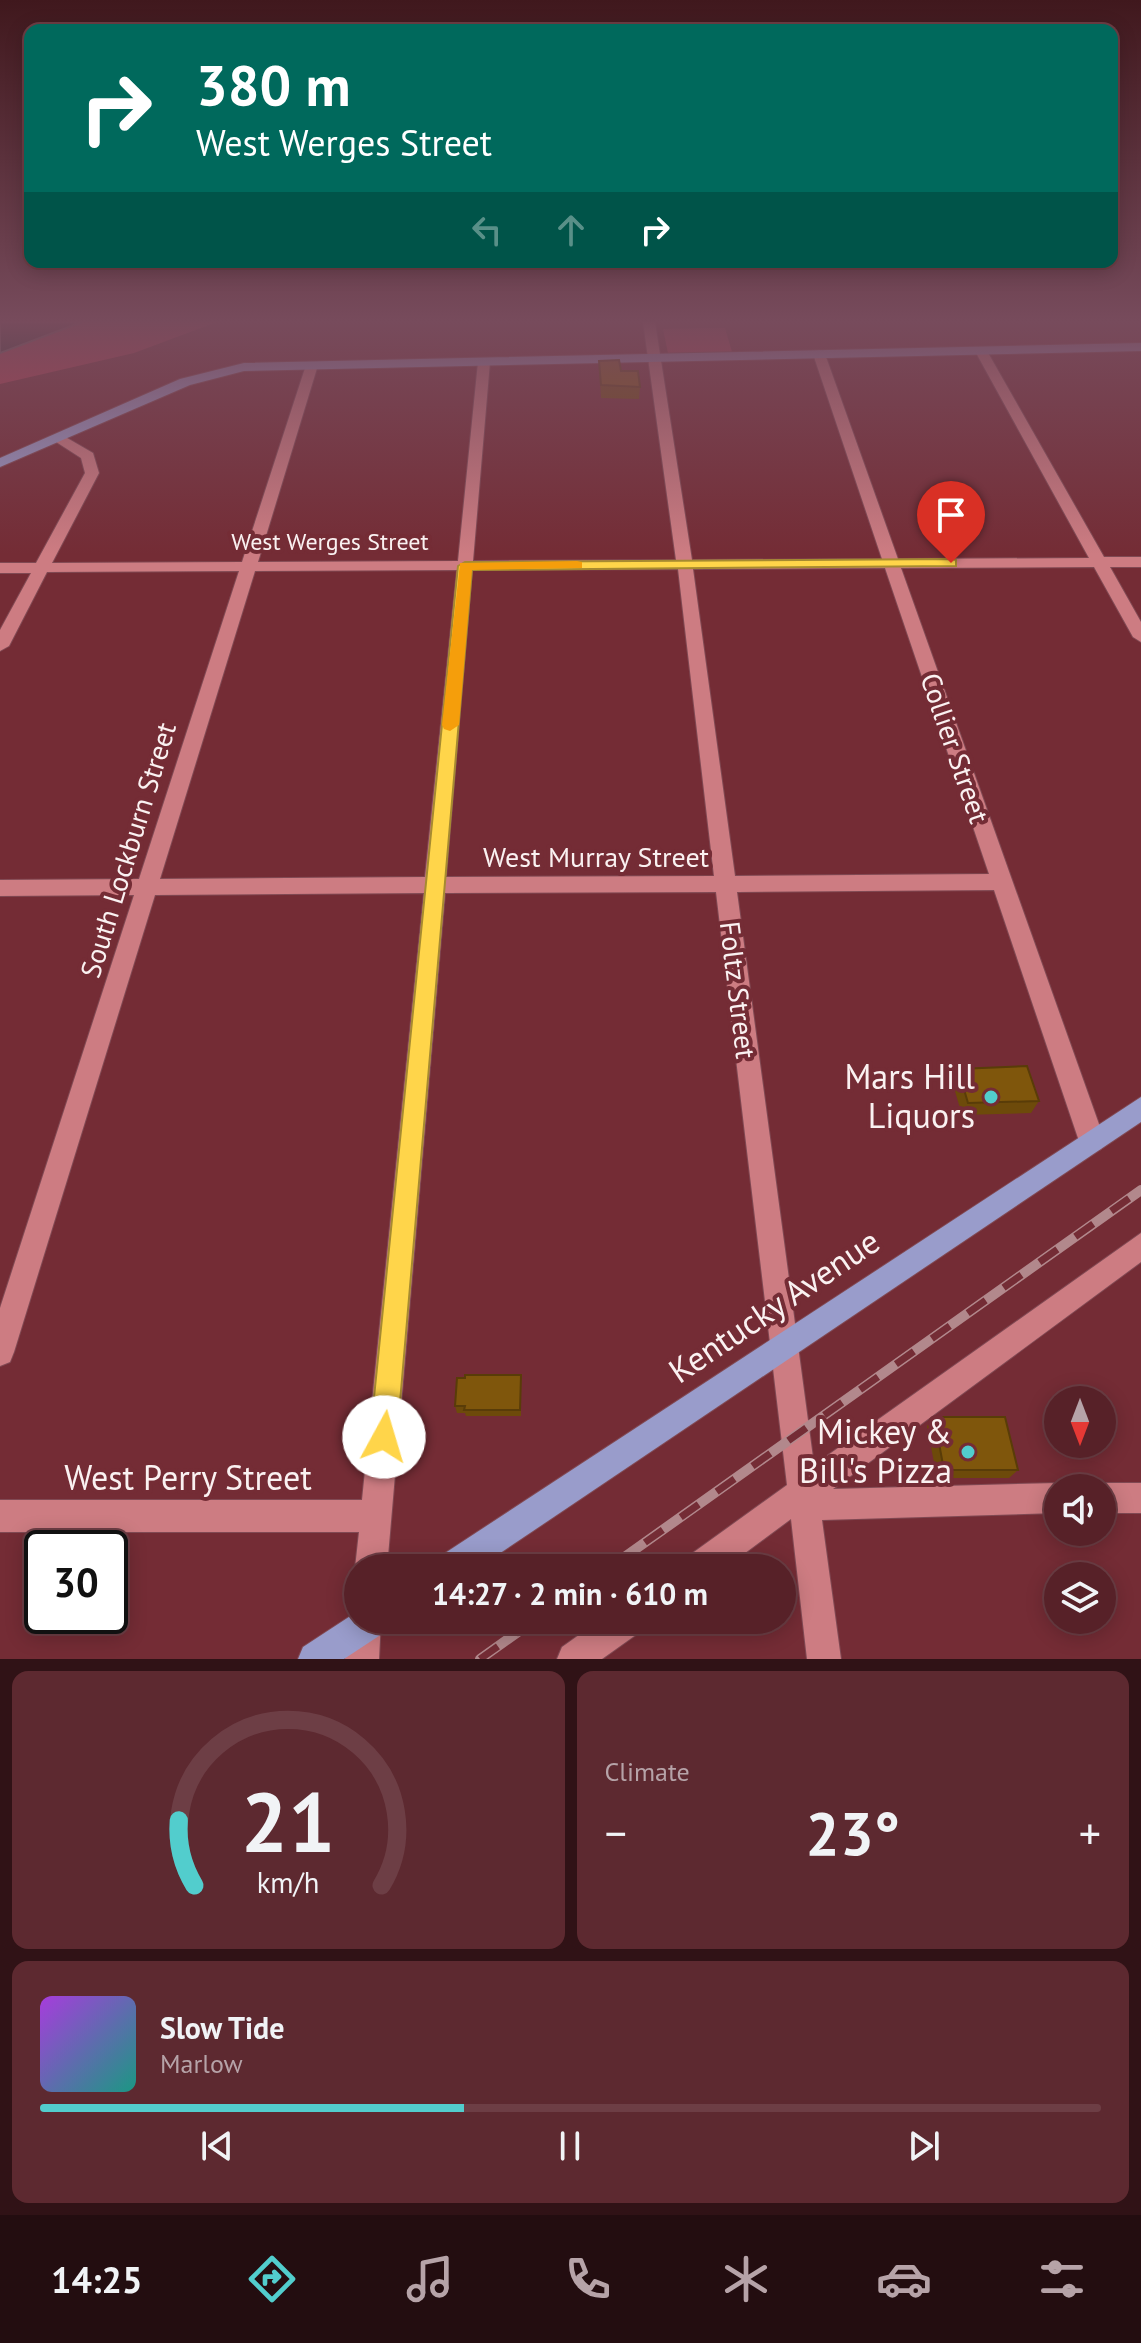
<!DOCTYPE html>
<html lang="en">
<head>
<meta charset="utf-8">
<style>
	body { margin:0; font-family:"PT Sans",sans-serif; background:#5d2930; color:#f1f3f6; height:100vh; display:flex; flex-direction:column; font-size:30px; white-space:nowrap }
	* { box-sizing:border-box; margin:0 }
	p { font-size:26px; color:#b6a3a8 }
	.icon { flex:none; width:44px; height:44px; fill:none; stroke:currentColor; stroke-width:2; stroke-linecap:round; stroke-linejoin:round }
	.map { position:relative; height:1659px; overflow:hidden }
	.side { display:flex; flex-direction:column; gap:12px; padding:12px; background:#301216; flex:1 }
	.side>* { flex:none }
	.top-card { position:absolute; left:24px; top:24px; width:1094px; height:244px; border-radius:16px; box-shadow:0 4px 20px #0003,0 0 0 2px #6d3e45; background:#00695c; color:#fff; overflow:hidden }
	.needle { width:52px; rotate:180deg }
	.fabs { position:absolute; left:1044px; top:1386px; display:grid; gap:16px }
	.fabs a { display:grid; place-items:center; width:72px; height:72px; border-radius:50%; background:#572128; box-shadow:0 4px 20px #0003,0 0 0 2px #6d3e45; font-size:40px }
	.speed { position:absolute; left:24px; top:1530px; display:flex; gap:16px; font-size:40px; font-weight:700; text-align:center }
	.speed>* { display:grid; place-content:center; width:104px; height:104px; border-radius:50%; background:#572128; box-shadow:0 4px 20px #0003,0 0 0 2px #6d3e45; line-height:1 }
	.speed .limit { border:4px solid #111; border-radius:12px; background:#fff; color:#111 }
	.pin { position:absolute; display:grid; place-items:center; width:68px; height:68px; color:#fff; margin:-82px -34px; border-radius:50% 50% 50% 0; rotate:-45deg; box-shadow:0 0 8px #0007 }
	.pin .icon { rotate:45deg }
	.me { position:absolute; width:88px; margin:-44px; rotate:6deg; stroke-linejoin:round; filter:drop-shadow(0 0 6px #0008) }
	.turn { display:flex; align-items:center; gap:28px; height:168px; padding:0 40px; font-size:36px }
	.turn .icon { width:104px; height:104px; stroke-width:2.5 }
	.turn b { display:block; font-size:56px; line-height:68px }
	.lanes { display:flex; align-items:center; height:76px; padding:0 40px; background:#0003; justify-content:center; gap:40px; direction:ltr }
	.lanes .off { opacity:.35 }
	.big { font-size:60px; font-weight:800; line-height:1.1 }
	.side .card { flex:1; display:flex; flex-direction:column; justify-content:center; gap:12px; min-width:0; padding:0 28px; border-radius:16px; background:#5d2930 }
	.side .dial { align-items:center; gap:0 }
	.dial svg { height:208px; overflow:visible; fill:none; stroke:#6d3e45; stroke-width:7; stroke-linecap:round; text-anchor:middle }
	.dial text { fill:#f1f3f6; stroke:none }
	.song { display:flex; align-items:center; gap:24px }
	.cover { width:96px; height:96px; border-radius:12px; background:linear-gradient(135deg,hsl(280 70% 55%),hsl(170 70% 35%)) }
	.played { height:8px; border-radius:4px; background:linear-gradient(90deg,#52cdcd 40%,#6d3e45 40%) }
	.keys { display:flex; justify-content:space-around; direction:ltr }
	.heat { display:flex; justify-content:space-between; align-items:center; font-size:44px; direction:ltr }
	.side .tiles { flex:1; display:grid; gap:12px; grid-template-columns:1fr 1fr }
	.card:last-child { grid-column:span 2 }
	.trip { position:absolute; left:344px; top:1554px; width:452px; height:80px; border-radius:40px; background:#572128; box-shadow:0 4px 20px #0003,0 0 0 2px #6d3e45; font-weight:800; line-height:80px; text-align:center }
	.tabs { display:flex; height:128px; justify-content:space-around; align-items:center; background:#230d10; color:#b6a3a8 }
	.tabs .icon { width:56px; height:56px }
	.tabs .active { color:#52cdcd }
	.tabs b { font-size:36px; color:#f1f3f6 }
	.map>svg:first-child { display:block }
</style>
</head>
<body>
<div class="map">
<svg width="1141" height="1659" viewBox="0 0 1141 1659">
	<rect width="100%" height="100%" fill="#742c35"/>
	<!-- green -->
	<g fill="#ba3d51">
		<polygon points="0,322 217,322 134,353 0,384"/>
		<polygon points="725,328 732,352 668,353 663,329"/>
	</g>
	<!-- water -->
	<polygon fill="#183232" stroke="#5c6b6b" stroke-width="2" points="0,322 82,322 0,353"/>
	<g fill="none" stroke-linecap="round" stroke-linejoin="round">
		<!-- minor casing -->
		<g stroke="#804953" stroke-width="2">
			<g id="minor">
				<path d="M 643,322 L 655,322 L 692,560 L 882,559 L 813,354 L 819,350 L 825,354 L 898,559 L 1089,558 L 975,351 L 981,347 L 987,351 L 1104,557 L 1141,557 L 1141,567 L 1110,567 L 1141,622 L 1141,642 L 1133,637 L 1094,567 L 901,568 L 1105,1141 L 1101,1149 L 1092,1152 L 1083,1149 L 1079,1141 L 994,890 L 737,892 L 814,1465 L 1141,1233 L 1141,1262 L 833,1489 L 1058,1483 L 1069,1488 L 1058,1488 L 1058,1513 L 822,1520 L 841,1659 L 807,1659 L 791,1519 L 725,1568 L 682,1568 L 687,1557 L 787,1485 L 716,892 L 445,893 L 387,1568 L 358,1568 L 358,1575 L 355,1568 L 359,1532 L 0,1532 L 0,1500 L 362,1500 L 424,893 L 155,895 L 14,1352 L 10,1362 L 0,1366 L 0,1308 L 134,895 L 0,896 L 0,880 L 139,879 L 239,571 L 47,572 L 9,646 L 0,651 L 0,630 L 31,573 L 0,573 L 0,563 L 36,563 L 85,473 L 81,458 L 50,438 L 62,435 L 93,453 L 99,473 L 52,563 L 242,562 L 306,365 L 316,362 L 318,365 L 258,562 L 458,561 L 478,362 L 484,358 L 490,362 L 473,561 L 676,560 ZM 885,568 L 989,874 L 735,876 L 693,569 ZM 678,569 L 714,876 L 446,877 L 472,570 ZM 457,570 L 425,877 L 160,879 L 255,571 Z"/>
				<polygon points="1102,1483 1141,1483 1141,1513 1102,1513 1102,1488 1091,1488"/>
				<polygon points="358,1607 358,1620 381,1620 379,1659 345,1659 349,1620 353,1608"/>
				<polygon points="600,1620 644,1620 640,1632 602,1659 557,1659 562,1647"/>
			</g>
		</g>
		<!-- major casing -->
		<g stroke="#804953" stroke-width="2">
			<g id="major">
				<polygon points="1141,343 1141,351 244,371 190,385 0,467 0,458 180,379 244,363"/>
				<polygon points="1141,1097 1141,1122 478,1568 434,1568 439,1557"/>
				<polygon points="358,1611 358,1620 389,1620 385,1632 344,1659 298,1659 303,1647"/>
			</g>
		</g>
		<!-- minor -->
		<use href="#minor" fill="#cd7c82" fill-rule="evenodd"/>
		<!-- major -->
		<use href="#major" fill="#999ccb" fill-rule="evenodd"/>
		<!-- rail casing -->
		<g stroke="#b2888c" stroke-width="10">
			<g id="rail">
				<polyline points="609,1568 1141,1190"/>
				<polyline points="480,1659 535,1620"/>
			</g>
		</g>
		<!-- rail -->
		<use href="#rail" stroke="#742c35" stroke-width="7" stroke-dasharray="22" stroke-linecap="butt"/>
	</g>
	<!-- wall -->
	<g fill="#6d4a0a">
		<polygon points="599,361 621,371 640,387 639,399 601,398"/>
		<polygon points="958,1069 1039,1101 1031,1113 962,1115 952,1081"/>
		<polygon points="521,1375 521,1416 466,1416 465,1413 457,1413 455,1406"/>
		<polygon points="934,1417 1018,1470 1009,1478 937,1478 927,1426"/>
	</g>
	<!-- building -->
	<g fill="#7f560c" stroke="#593c08" stroke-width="2">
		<polygon points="619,360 621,371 638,371 640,387 601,385 599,361"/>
		<polygon points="1027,1066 1039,1101 968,1103 958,1069"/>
		<polygon points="465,1375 521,1375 520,1410 464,1410 465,1406 455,1406 457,1378 465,1378"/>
		<polygon points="934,1417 1005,1417 1018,1470 944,1470"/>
	</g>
	<!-- sky -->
	<linearGradient id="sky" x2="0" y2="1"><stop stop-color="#40181d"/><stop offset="0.58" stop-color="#774b5c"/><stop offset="1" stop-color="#774b5c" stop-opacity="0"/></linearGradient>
	<rect width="1141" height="554" fill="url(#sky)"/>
	<!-- route -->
	<polygon fill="#ffd54a" stroke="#a68a30" stroke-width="2" points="951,559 956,560 956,566 472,570 397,1437 393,1447 384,1451 374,1447 370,1437 458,566 465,562"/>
	<!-- slow -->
	<polygon fill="#f59e0b" points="577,561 582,562 582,568 472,570 459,725 450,731 444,729 442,725 460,563"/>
	<!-- markers -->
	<g fill="#52cdcd" stroke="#742c35" stroke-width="3">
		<circle cx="991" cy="1097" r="8"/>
		<circle cx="968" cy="1452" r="8"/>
	</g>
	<g text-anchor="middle" stroke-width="8" stroke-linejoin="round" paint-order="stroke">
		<!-- far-street labels -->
		<g font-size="24" fill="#faf1f1" stroke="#742c35">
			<text x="330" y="550">West Werges Street</text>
		</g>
		<!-- street labels -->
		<g font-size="28" fill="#faf1f1" stroke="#742c35">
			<text transform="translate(955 748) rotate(71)" y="10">Collier Street</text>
			<text transform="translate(128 850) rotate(-73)" y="10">South Lockburn Street</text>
			<text x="596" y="867">West Murray Street</text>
			<text transform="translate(738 990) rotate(83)" y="10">Foltz Street</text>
		</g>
		<!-- near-poi labels -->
		<g font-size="34" fill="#faf1f1" stroke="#742c35" text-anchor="end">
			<text x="975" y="1089">Mars Hill<tspan x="975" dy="39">Liquors</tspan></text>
			<text x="952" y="1444">Mickey &amp;<tspan x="952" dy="39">Bill's Pizza</tspan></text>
		</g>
		<!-- near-street labels -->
		<g font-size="34" fill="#faf1f1" stroke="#742c35">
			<text transform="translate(774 1306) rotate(-34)" y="12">Kentucky Avenue</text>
			<text x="188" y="1490">West Perry Street</text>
		</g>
	</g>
</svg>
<div class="fabs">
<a><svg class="needle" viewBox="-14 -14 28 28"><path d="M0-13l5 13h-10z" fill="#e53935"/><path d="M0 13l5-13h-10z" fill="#b6a3a8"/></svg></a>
<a><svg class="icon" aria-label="sound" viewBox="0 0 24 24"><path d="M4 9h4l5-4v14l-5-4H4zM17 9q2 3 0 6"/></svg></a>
<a><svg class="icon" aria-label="layers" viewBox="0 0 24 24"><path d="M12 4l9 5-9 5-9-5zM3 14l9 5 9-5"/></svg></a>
</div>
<div class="speed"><div class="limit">30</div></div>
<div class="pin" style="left:951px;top:563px;background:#d93025"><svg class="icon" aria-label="arrive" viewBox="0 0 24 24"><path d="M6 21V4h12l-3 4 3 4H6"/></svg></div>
<svg class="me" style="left:384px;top:1437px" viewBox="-20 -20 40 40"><circle r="19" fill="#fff"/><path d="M0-13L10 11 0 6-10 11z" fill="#ffd54a"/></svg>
<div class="trip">14:27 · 2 min · 610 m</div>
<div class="top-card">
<div class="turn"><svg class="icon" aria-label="right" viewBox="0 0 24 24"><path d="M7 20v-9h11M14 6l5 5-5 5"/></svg><div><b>380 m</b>West Werges Street</div></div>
<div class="lanes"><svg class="icon off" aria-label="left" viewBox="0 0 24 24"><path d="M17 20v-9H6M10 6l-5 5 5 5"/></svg><svg class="icon off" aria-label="ahead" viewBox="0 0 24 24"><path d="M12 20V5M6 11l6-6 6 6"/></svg><svg class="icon" aria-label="right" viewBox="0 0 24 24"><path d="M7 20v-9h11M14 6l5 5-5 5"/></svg></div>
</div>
</div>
<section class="side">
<div class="tiles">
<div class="card dial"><svg viewBox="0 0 100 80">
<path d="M14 69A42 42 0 1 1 86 69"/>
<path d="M14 69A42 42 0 0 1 8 44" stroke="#52cdcd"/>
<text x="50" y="56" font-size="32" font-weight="700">21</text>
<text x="50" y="72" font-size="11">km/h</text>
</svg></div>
<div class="card"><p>Climate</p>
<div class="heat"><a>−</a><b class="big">23°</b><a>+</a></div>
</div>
<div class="card">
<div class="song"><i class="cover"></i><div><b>Slow Tide</b><p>Marlow</p></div></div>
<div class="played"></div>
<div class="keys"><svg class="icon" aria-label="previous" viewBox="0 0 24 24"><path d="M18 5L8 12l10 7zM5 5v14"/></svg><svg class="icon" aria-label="pause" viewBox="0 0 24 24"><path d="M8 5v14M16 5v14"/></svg><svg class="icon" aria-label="next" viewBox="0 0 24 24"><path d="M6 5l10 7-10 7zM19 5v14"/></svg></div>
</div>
</div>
</section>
<nav class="tabs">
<b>14:25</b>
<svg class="icon active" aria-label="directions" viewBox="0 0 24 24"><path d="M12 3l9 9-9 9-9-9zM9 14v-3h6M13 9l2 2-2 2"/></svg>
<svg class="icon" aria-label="music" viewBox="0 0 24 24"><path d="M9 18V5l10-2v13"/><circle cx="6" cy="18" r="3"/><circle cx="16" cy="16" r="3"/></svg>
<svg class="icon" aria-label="phone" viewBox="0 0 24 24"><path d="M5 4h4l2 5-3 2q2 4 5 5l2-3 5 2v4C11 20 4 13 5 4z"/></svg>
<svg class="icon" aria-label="climate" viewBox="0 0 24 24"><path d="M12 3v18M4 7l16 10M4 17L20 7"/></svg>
<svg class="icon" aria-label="car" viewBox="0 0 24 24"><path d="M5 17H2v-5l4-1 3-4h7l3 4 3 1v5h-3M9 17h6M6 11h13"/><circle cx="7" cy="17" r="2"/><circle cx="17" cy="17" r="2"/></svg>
<svg class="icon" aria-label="filters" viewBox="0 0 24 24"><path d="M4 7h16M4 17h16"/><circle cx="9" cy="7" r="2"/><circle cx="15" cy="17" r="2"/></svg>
</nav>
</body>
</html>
